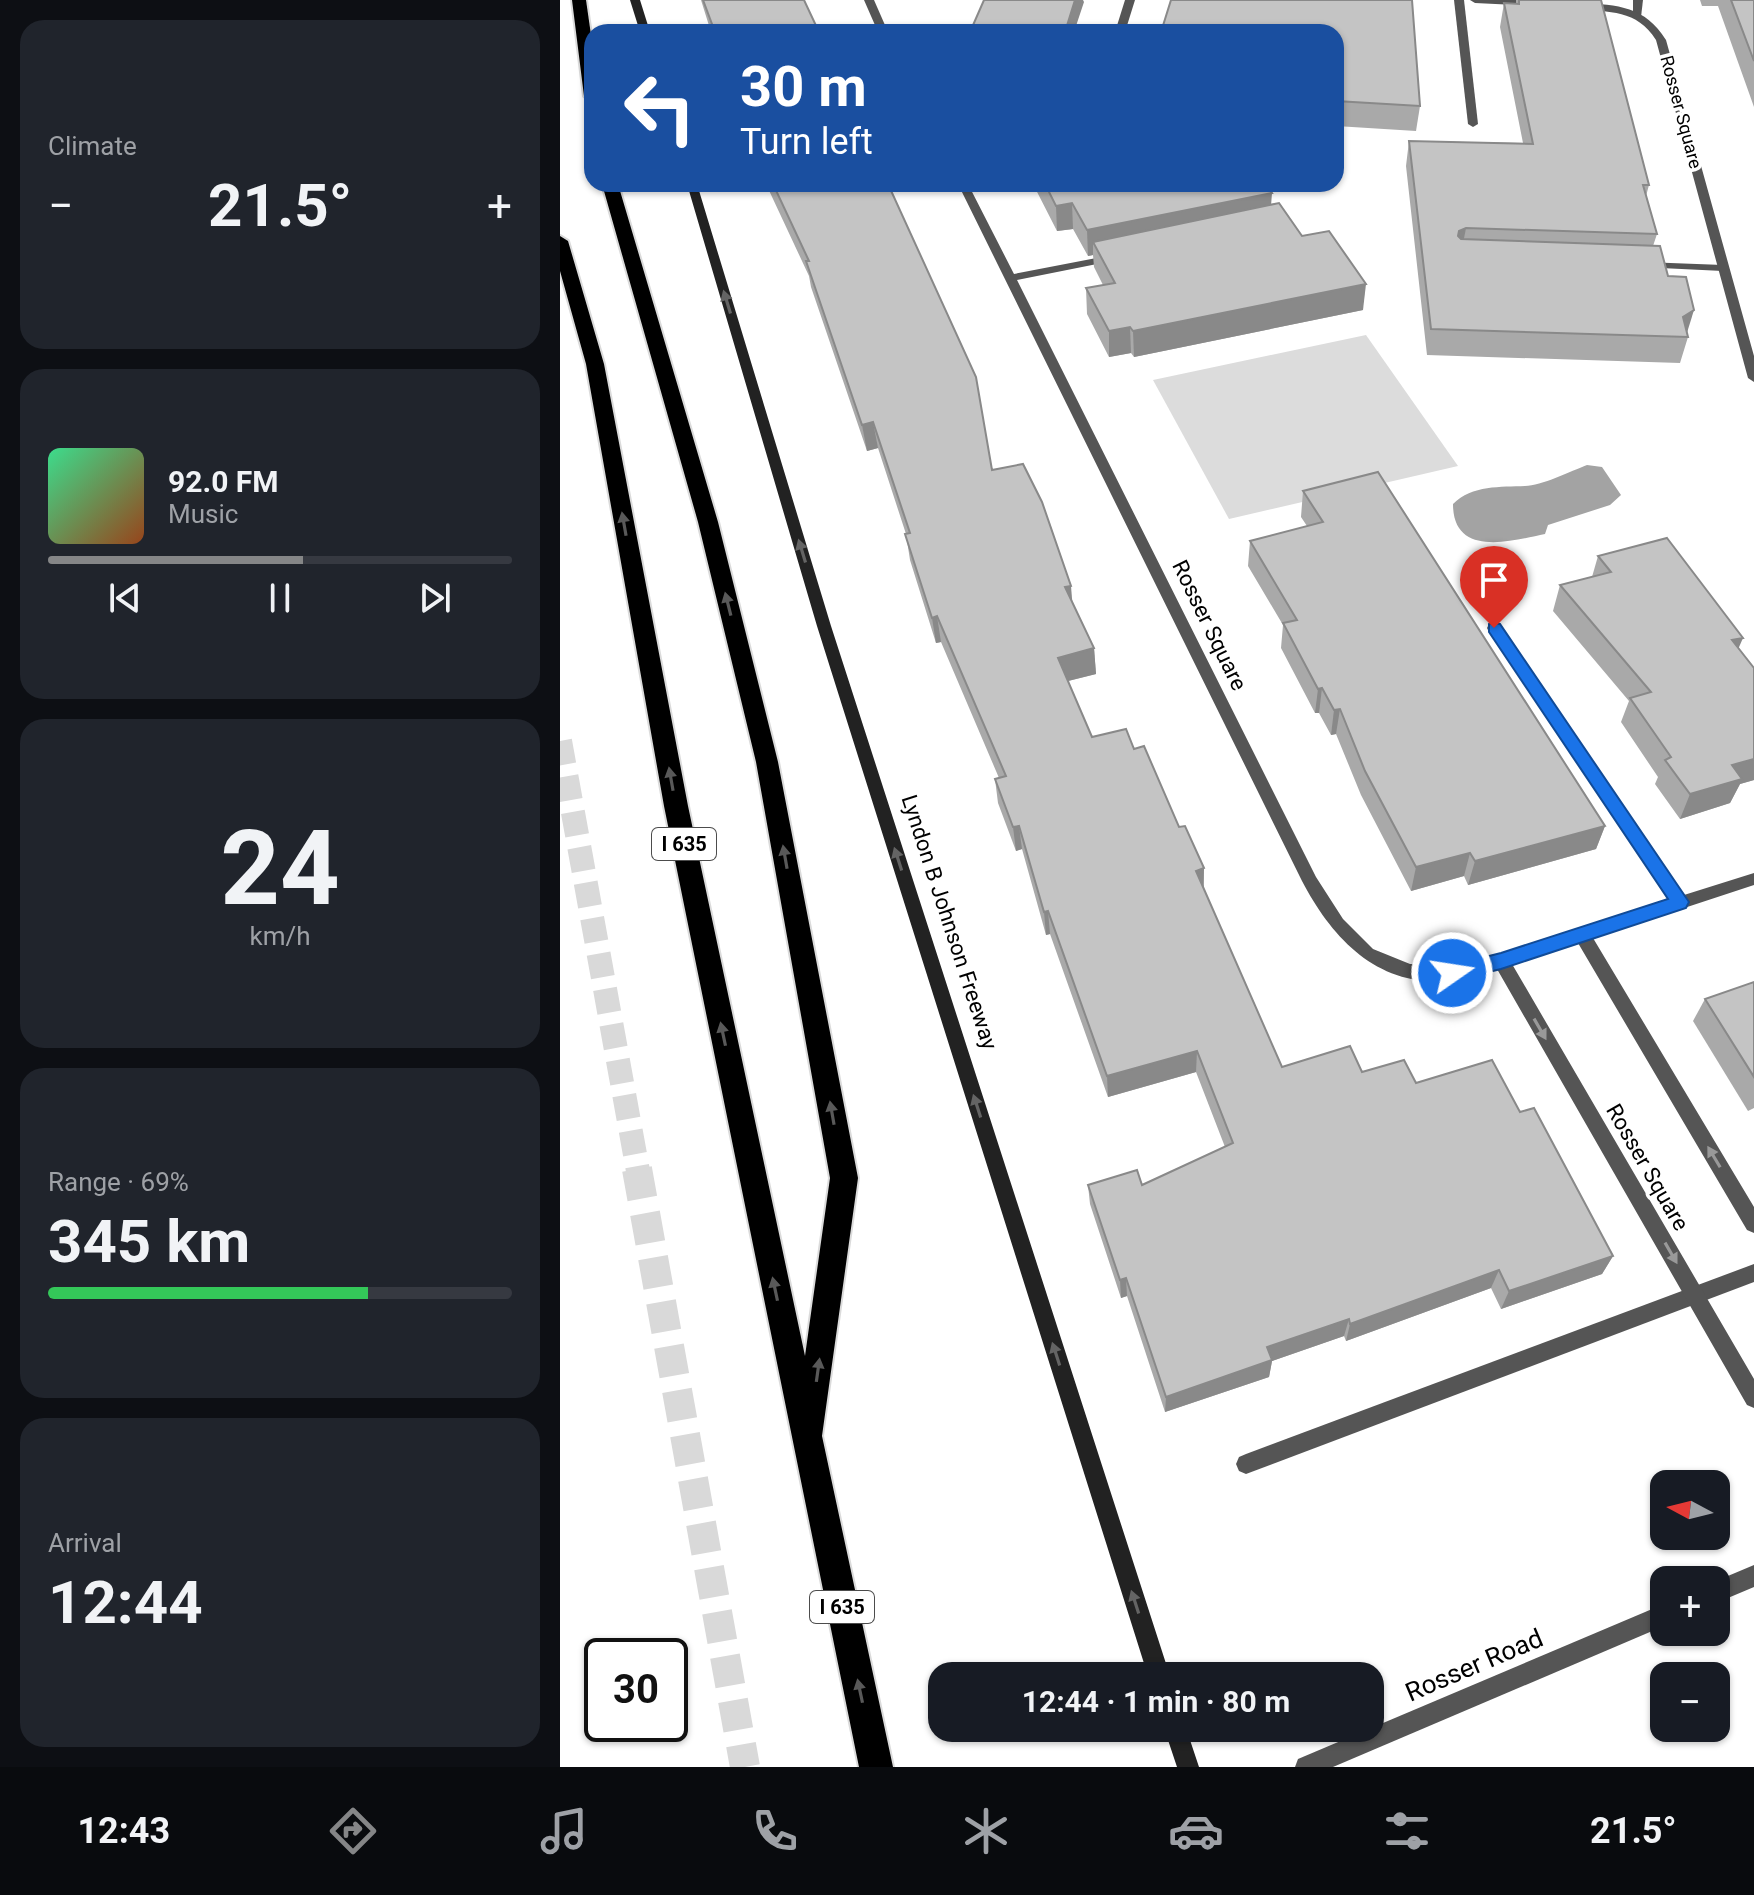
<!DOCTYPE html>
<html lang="en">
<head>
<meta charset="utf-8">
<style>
	body { margin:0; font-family:Roboto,sans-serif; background:#20242c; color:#f1f3f6; height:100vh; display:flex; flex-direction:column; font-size:30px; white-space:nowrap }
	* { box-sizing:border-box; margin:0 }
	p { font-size:26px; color:#9ea1a6 }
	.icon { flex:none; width:44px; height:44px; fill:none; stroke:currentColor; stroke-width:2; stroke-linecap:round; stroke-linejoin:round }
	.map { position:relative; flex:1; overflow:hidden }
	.details { display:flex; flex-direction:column; gap:20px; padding:20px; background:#0d0f14; width:560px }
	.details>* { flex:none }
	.hud { position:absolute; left:24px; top:24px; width:760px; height:168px; border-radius:24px; box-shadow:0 2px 6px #0004; background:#1a4fa0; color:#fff; overflow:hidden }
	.needle { width:52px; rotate:277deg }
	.controls { position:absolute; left:1090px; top:1470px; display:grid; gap:16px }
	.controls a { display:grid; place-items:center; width:80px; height:80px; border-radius:16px; background:#171b24; box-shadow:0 2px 6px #0004; font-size:40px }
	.speed { position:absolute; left:24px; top:1638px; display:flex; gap:16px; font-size:40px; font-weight:700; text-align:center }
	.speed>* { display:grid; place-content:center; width:104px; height:104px; border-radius:50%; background:#171b24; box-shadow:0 2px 6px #0004; line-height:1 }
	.speed .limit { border:4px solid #111; border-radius:12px; background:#fff; color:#111 }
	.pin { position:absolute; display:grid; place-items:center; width:68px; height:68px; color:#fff; margin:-82px -34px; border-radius:50% 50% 50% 0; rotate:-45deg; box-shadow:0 0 8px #0007 }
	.pin .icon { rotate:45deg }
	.me { position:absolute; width:88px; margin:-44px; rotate:77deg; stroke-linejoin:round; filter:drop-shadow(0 0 6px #0008) }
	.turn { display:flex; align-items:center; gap:28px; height:168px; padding:0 24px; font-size:36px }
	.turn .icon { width:104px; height:104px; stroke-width:2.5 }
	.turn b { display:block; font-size:56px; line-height:68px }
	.big { font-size:60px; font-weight:700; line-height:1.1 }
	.details .tile { flex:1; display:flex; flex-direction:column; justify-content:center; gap:12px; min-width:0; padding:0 28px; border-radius:24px; background:#20242c }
	.details .dial { align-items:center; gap:0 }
	.dial b { font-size:104px; line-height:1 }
	.song { display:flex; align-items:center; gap:24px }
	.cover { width:96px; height:96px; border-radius:12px; background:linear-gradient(135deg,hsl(150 70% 55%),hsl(20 70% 35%)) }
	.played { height:8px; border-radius:4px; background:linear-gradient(90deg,#858687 55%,#363941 55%) }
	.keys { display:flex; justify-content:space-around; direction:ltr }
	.heat { display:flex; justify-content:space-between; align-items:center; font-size:44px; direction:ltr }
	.charge { height:12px; border-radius:6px; background:linear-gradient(90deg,#34c759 69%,#363941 0) }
	.trip { position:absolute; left:368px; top:1662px; width:456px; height:80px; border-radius:24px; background:#171b24; box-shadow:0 2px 6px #0004; font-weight:700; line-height:80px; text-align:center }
	.tabs { display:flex; height:128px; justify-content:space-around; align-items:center; background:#090b0e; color:#9ea1a6 }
	.tabs .icon { width:56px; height:56px }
	.tabs .on { color:#858687 }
	.tabs b { font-size:36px; color:#f1f3f6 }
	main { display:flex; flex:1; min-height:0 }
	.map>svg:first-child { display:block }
</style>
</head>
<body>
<main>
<section class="details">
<div class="tile"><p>Climate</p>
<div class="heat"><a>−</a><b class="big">21.5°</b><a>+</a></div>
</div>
<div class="tile">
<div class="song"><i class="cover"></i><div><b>92.0 FM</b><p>Music</p></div></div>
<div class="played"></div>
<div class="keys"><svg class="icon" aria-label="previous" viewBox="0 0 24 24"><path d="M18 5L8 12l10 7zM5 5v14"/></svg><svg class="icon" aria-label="pause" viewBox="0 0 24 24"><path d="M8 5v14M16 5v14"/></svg><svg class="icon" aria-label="next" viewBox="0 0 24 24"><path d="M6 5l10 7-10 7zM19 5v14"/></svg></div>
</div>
<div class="tile dial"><b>24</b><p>km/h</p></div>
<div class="tile"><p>Range · 69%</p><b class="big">345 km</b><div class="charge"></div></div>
<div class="tile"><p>Arrival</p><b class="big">12:44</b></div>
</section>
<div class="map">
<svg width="1194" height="1767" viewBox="0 0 1194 1767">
	<rect width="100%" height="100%" fill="#fff"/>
	<!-- green -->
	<polygon fill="#dcdcdc" points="806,335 898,466 669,519 593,380"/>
	<!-- water -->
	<path fill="#a3a3a3" d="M 1027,465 L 1042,467 L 1061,495 L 1050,505 L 988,525 L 985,534 C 952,541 893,558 893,504 C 912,485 941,487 965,486 C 981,486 1011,471 1027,465 Z"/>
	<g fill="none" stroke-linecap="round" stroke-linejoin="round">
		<!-- motorway-tunnel-far1 -->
		<polyline stroke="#d9d9d9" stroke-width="24" stroke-dasharray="24 12" stroke-linecap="butt" points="0,741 78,1171"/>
		<!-- motorway-tunnel -->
		<polyline stroke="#d9d9d9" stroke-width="30" stroke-dasharray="30 15" stroke-linecap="butt" points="77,1169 185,1767"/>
		<!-- motorway casing -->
		<g stroke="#dbdbdb" stroke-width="4">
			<g id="motorway">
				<polygon points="12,0 26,0 32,42 32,101 24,96"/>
				<polygon points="42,184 58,184 158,522 218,762 298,1178 262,1436 333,1767 299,1767 104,806 26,364 0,271 0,236 8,241 44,364 128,806 245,1356 270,1178 196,762 138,522"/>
			</g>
		</g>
		<!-- service -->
		<g fill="#555" fill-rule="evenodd">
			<polygon points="565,0 575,0 565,32 555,32"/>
			<polygon points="894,0 904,0 918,124 913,127 908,124"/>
			<polygon points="1073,0 1083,0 1081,17 1073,15"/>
			<polygon points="1084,262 1163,265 1169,268 1163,271 1080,267 1080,263"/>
			<polygon points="1194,1264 1194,1282 686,1474 679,1471 676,1464 679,1457 686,1454"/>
		</g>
		<!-- minor -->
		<g fill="#555" fill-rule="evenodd">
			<polygon points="304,0 314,0 328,32 318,32"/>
			<polygon points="910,0 973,0 982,3 977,6 915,3"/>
			<path d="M 1021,3 C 1058,5 1085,6 1106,40 L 1194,356 L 1194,382 L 1188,378 L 1096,40 C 1077,9 1049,13 1018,8 L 1016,6 Z"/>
			<path d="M 398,184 L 408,184 L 454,274 L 552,255 L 558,258 L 552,261 L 457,280 L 756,877 L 783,919 L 813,949 L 850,964 L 892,966 L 941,954 L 1110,900 L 929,632 L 927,628 L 929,624 L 939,624 L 1124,895 L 1194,873 L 1194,885 L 1033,938 L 1194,1207 L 1194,1233 L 1187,1230 L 1018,943 L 952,964 L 1194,1379 L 1194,1408 L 1187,1405 L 937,969 C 923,972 908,977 894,980 C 820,990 773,940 742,881 Z"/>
		</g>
		<!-- tertiary -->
		<g fill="#555" fill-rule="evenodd">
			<polygon points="1194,1565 1194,1587 1156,1603 1156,1581"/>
			<polygon points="1104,1604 1104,1626 773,1767 735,1767 738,1759"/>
		</g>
		<!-- secondary -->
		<g fill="#222" fill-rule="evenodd">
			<polygon points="70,0 80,0 90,32 80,32"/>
			<polygon points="127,184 137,184 271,626 610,1676 588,1676 257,626"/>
			<polygon points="604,1728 626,1728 639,1767 617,1767"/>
		</g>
		<!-- motorway -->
		<use href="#motorway" fill="#000" fill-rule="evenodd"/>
	</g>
	<!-- wall -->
	<g fill="#a9a9a9">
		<polygon points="141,0 244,0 259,32 151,32"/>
		<polygon points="956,0 1041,0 1089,185 1086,196 1097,234 1093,246 1108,276 1128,337 1120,363 867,355 846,166 849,141 963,143 940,27 944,3 956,3"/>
		<polygon points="1140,0 1194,0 1194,107 1158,6 1142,6"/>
		<polygon points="776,32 860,106 856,131 776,126"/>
		<polygon points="206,184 328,184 432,470 512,602 534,648 536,674 508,681 532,737 574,749 619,827 644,868 644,889 722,1067 802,1072 856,1083 960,1112 1053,1256 1042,1274 941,1309 931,1288 786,1341 784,1336 712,1361 709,1377 605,1412 567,1296 561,1298 530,1204 528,1185 582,1185 665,1147 636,1072 548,1097 490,934 486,935 462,849 456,851 438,803 435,779 439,778 381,642 376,643 350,560 346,534 318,448 307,451 251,287 249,276"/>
		<polygon points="473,184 705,184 711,205 742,236 803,310 574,357 571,353 549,357 527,314 526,288 543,285 534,267 533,255 528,256 513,229 497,231"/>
		<polygon points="743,491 1045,826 1036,849 908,885 904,876 851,891 801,795 776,734 771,735 759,713 755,713 721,648 723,625 688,566 690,541 747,526 741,517"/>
		<polygon points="1038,556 1178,648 1194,668 1194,780 1180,784 1170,803 1120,819 1095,784 1098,777 1061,722 1069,701 993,611 1000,585 1032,577"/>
		<polygon points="1194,982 1194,1108 1188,1111 1133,1021 1145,999"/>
	</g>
	<!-- shaded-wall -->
	<g fill="#898989">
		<polygon points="515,0 523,0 524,2 514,32 505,32"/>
		<polygon points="712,193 710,219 533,242 533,255 528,256 527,230"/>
		<polygon points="512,203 513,229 497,231 496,206"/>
		<polygon points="906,228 901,254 895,256 899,231"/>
		<polygon points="806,284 803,310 574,357 573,331"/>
		<polygon points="1134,310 1126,336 1123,317"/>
		<polygon points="570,327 571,353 549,357 549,331"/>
		<polygon points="313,422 318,448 307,451 302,425"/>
		<polygon points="511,586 513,611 505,587"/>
		<polygon points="377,616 381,642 376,643 372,618"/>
		<polygon points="1183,638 1172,663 1172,640"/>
		<polygon points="534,648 536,674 500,683 498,658"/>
		<polygon points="762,688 759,713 755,713 758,689"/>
		<polygon points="780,709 776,734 771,735 774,710"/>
		<polygon points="1194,759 1194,780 1180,784 1170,803 1120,819 1130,794 1172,765"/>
		<polygon points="459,826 462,849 456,851 453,827"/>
		<polygon points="1045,826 1036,849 908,885 915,861"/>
		<polygon points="910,853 904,876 851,891 856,867"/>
		<polygon points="644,868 643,892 636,871"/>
		<polygon points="488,911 490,934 486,935 484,912"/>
		<polygon points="637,1051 636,1072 548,1097 547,1076"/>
		<polygon points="1053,1256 1042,1274 941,1309 949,1291"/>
		<polygon points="939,1270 931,1288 786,1341 790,1324"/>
		<polygon points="566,1278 567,1296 561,1298 560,1280"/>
		<polygon points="789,1319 784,1336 712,1361 709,1377 605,1412 606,1397 707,1347"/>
	</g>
	<!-- building -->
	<g fill="#c4c4c4" stroke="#898989" stroke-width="2">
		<polygon points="143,0 244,0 259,32 155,32"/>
		<polygon points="424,0 515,0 505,32 410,32"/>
		<polygon points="611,0 852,0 860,106 776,101 776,32 601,32"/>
		<polygon points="959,0 1041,0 1089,185 1083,185 1097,234 906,228 899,231 898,236 901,239 1100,246 1108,276 1126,277 1134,310 1123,317 1128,337 871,329 849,141 973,144 944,3 959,4"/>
		<polygon points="1171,0 1194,0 1194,61"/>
		<polygon points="213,184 328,184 416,377 432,470 463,464 482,502 511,586 505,587 534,648 498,658 532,737 566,729 574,749 584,746 619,827 625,826 644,868 636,871 722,1067 790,1046 802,1072 844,1060 856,1083 932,1060 960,1112 974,1108 1053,1256 949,1291 939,1270 790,1324 789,1319 707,1347 712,1360 606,1397 566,1278 560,1280 528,1185 577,1170 582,1185 673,1143 637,1051 547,1076 488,911 484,912 459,826 453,827 435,779 446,776 377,616 372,618 345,534 350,533 313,422 302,425 246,261 249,261"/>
		<polygon points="485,184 705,184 712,193 527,230 512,203 496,206"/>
		<polygon points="719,203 742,236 769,231 806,284 573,331 570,327 549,331 526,288 555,283 533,242"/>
		<polygon points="818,472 1045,826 915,861 910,853 856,867 805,771 780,709 774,710 762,688 758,689 723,623 737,620 690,541 763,522 743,491"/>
		<polygon points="1107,538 1183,638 1172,640 1194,668 1194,759 1172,765 1182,779 1130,794 1105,760 1111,757 1070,698 1091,692 1000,585 1051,572 1038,556"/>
		<polygon points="1194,982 1194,1077 1145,999"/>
	</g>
	<!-- one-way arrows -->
	<defs><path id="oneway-solid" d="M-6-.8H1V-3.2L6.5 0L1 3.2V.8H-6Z" transform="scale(2)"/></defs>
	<g fill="#646464">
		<use href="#oneway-solid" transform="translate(167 302) rotate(-107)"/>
		<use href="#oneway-solid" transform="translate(242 551) rotate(-107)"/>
		<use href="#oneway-solid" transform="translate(338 859) rotate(-108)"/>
		<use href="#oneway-solid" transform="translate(417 1106) rotate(-108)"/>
		<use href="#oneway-solid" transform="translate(496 1354) rotate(-108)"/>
		<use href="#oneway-solid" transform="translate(575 1602) rotate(-108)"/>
	</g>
	<g fill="#595959">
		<use href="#oneway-solid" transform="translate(64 524) rotate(-100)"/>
		<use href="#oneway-solid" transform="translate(168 604) rotate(-104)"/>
		<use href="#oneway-solid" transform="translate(111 779) rotate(-100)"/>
		<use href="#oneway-solid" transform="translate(225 857) rotate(-100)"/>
		<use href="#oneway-solid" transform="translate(163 1034) rotate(-102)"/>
		<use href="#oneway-solid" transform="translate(272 1113) rotate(-100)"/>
		<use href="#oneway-solid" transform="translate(215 1289) rotate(-102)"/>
		<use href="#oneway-solid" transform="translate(258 1370) rotate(-82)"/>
		<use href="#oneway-solid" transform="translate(300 1691) rotate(-102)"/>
	</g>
	<g fill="#999">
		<use href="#oneway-solid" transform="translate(980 1029) rotate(60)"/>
		<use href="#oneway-solid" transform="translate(1154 1157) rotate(-121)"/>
		<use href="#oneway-solid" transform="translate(1111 1253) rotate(60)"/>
	</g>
	<!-- route -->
	<polygon fill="#1a73e8" stroke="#114b97" stroke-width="2" points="934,623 940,624 1129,902 1126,908 941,969 892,981 885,978 883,973 885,967 941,953 1108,899 929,632 929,624"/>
	<g text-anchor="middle" stroke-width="7" stroke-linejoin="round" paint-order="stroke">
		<!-- far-street labels -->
		<g font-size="18" fill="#000" stroke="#fff">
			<text transform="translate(1121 112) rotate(75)" y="6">Rosser Square</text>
		</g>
		<!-- shield labels -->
		<g fill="#fff" stroke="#4c4c4c" stroke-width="2">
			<rect x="92" y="828" width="64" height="32" rx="6"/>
			<rect x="250" y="1591" width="64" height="32" rx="6"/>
		</g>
		<g font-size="20" font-weight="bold" fill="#000">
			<text x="124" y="851">I 635</text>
			<text x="282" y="1614">I 635</text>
		</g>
		<!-- street labels -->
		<g font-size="22" fill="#000" stroke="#fff">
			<text transform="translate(650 625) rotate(64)" y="8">Rosser Square</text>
			<text transform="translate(390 922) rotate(72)" y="8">Lyndon B Johnson Freeway</text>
			<text transform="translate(1088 1167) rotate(60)" y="8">Rosser Square</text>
		</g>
		<!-- near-street labels -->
		<g font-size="26" fill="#000" stroke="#fff">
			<text transform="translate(914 1665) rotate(-23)" y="9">Rosser Road</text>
		</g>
	</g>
</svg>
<div class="controls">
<a><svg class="needle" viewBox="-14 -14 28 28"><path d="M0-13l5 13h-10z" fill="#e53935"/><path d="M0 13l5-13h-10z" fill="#9ea1a6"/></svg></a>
<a>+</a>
<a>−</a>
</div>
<div class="speed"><div class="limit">30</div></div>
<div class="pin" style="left:934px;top:628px;background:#d93025"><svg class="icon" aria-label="arrive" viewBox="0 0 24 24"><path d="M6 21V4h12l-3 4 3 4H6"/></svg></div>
<svg class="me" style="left:892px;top:973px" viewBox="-20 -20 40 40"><circle r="17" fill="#1a73e8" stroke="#fff" stroke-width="3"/><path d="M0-11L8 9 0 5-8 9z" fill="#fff"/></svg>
<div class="trip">12:44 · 1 min · 80 m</div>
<div class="hud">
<div class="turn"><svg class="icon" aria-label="left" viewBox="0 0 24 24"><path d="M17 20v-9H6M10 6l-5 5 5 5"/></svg><div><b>30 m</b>Turn left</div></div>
</div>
</div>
</main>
<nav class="tabs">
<b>12:43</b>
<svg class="icon on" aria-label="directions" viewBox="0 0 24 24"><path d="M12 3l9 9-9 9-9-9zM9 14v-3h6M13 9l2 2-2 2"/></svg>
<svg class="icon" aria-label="music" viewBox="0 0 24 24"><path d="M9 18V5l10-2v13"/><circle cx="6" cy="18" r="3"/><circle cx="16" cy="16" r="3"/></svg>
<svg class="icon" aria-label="phone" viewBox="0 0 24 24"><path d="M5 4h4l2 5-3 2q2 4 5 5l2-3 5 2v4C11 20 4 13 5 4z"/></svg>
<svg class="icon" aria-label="climate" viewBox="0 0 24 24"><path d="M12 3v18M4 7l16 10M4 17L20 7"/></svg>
<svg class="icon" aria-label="car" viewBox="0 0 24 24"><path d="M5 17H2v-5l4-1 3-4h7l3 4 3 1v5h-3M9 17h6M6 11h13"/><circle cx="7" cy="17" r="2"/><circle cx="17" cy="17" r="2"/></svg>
<svg class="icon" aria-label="filters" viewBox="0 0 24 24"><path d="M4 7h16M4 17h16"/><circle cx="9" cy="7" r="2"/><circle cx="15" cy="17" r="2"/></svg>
<b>21.5°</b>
</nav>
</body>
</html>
